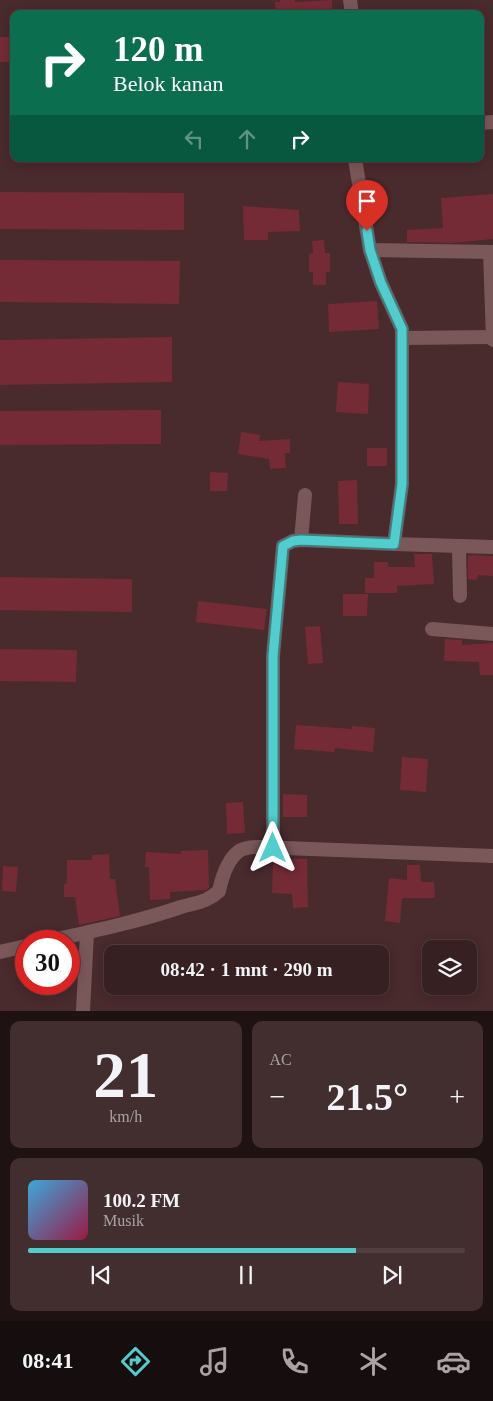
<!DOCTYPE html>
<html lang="id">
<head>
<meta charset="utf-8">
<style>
	body { margin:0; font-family:Georgia,serif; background:#422d2f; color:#f1f3f6; height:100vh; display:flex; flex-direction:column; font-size:19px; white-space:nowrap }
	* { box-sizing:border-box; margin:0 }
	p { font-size:16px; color:#aaa3a5 }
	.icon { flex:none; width:28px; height:28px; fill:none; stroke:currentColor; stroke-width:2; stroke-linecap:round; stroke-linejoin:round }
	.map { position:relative; height:1011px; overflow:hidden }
	.drawer { display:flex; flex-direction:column; gap:10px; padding:10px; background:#1e1213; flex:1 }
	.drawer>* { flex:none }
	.hud { position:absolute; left:10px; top:10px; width:474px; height:152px; border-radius:10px; box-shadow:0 2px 12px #0003,0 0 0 1px #513e40; background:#0b6e4f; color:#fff; overflow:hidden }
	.controls { position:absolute; left:422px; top:940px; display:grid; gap:10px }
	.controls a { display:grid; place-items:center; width:55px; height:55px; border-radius:10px; background:#372022; box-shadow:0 2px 12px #0003,0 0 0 1px #513e40; font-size:25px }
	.speed { position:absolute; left:15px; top:930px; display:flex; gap:10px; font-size:25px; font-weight:700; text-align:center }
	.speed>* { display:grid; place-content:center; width:65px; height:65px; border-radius:50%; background:#372022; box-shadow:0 2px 12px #0003,0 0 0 1px #513e40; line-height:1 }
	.speed .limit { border:8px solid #d22; background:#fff; color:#111 }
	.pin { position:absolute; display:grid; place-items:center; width:42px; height:42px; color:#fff; margin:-51px -21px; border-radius:50% 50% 50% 0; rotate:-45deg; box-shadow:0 0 5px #0007 }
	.pin .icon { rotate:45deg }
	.me { position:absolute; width:55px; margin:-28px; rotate:0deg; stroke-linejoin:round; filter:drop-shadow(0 0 4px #0008) }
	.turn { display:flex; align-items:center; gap:18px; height:105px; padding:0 20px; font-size:22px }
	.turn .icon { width:65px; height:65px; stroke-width:2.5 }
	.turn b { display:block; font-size:35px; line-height:42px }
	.lanes { display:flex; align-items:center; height:48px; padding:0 20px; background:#0003; justify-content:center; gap:25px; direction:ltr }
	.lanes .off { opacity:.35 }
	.big { font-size:38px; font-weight:800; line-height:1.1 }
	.drawer .widget { flex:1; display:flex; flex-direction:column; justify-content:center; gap:8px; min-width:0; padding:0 18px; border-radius:10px; background:#422d2f }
	.drawer .dial { align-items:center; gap:0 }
	.dial b { font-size:65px; line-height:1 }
	.song { display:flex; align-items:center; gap:15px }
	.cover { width:60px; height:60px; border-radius:8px; background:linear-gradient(135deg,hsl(200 70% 55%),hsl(340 70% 35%)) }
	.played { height:5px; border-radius:2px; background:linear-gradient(90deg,#52cdcd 75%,#513e40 75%) }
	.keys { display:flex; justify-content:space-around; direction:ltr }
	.heat { display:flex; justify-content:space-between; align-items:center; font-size:28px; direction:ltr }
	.drawer .tiles { flex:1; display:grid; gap:10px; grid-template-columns:1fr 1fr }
	.widget:last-child { grid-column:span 2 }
	.trip { position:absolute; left:104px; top:945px; width:285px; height:50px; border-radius:10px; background:#372022; box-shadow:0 2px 12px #0003,0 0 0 1px #513e40; font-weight:800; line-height:50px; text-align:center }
	.menu { display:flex; height:80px; justify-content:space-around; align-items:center; background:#160d0e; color:#aaa3a5 }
	.menu .icon { width:35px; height:35px }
	.menu .selected { color:#52cdcd }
	.menu b { font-size:22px; color:#f1f3f6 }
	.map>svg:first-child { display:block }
</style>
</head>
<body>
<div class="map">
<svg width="493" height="1011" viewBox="0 0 493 1011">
	<rect width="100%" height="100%" fill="#492a2d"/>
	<!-- building -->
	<g fill="#752b35">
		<polygon points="280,0 295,0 295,2 332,0 332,14 276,14 275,2 280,2"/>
		<rect x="0" y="37" width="14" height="25"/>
		<polygon points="0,192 184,193 184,230 0,229"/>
		<polygon points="493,194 493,239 452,243 407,242 407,230 443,228 441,198"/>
		<polygon points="243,206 299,210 300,231 268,232 268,240 244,240"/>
		<polygon points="324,240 325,253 330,253 330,272 326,272 326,285 313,285 313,272 309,272 309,254 313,253 312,241"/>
		<polygon points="0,260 180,261 179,304 0,302"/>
		<polygon points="377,301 379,329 329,332 328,304"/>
		<polygon points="172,337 172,382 0,385 0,340"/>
		<polygon points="338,382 369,384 368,414 336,412"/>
		<polygon points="161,410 161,444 0,445 0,411"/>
		<polygon points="241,432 260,435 259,441 290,439 290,453 285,453 286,468 270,469 269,459 238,454"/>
		<rect x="367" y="448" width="20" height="18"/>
		<polygon points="210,472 228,473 227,491 210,491"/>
		<polygon points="357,480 358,524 339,524 338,481"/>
		<polygon points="414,554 432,554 434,584 397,586 397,593 365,593 365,578 374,578 374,562 388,562 388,567 415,567"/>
		<polygon points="468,555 493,556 493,576 478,575 477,580 468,579"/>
		<polygon points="0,577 132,579 132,612 0,610"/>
		<polygon points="343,594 368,594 367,616 343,616"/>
		<polygon points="198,601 267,609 264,630 196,622"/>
		<polygon points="320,626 323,663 308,664 305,627"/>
		<polygon points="445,639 462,640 462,645 493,643 493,675 480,675 479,662 444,661"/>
		<polygon points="0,649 77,650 76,682 0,681"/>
		<polygon points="296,725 352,729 352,726 375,728 373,752 335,748 334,752 294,749"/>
		<polygon points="402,757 428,759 426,792 400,790"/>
		<polygon points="283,794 307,795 307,817 283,817"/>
		<polygon points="243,802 245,833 227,834 226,803"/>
		<polygon points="208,850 209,888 206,890 170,892 170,899 150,900 149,867 145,867 146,852 181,854 181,851"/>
		<polygon points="109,854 110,879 115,879 120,916 79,925 75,897 64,897 64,884 67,883 67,860 92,860 92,855"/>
		<polygon points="291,859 307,859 308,907 293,908 292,894 272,893 273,860"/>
		<polygon points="407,865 420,865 421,882 434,882 435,898 402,898 400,923 385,921 389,878 407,880"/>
		<polygon points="3,866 18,867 16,892 2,891"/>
	</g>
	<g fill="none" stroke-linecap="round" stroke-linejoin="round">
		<!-- minor -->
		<g stroke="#7a585a" stroke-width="14">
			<polyline points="350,0 352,14"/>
			<polyline points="480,123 493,122"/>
			<polyline points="370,250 493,252"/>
			<polyline points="490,252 493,340"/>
			<polyline points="403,338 492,337"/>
			<polyline points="301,540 305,495"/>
			<polyline points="394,544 493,547"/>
			<polyline points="459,546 460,596"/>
			<polyline points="432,629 493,634"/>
			<polyline points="273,848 273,656 283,546 293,541 301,540 394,544 402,484 402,329 381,283 370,250 355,159"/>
			<path d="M 48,941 C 93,931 137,922 181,907 C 197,902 206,903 219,891 C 222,877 227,860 239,851 C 244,848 253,847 259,847 L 493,856"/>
			<polyline points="0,952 26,946"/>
			<polyline points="83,1011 87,933"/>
		</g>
	</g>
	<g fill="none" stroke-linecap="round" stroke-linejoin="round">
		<!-- route casing -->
		<g stroke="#358585" stroke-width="12">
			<polyline id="route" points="273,848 273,656 283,546 293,541 301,540 394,544 402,484 402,329 381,283 370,250 367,231"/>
		</g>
		<!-- route -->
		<use href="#route" stroke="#52cdcd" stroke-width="9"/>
	</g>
</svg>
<div class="controls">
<a><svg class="icon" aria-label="layers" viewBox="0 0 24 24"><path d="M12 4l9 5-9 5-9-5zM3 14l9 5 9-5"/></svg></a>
</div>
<div class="speed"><div class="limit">30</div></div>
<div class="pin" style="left:367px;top:231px;background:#d93025"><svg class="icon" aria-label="arrive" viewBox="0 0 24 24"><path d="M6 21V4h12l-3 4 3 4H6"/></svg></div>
<svg class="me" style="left:273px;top:848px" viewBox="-20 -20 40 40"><path d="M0-17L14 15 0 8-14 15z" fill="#52cdcd" stroke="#fff" stroke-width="4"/></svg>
<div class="trip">08:42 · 1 mnt · 290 m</div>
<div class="hud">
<div class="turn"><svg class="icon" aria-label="right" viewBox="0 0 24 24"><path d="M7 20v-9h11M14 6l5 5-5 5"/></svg><div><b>120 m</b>Belok kanan</div></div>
<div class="lanes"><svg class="icon off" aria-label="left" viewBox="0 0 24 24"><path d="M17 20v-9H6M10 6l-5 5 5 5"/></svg><svg class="icon off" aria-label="ahead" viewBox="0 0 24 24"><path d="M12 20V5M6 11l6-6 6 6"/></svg><svg class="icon" aria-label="right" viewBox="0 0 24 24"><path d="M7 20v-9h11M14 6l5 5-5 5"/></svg></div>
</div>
</div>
<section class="drawer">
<div class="tiles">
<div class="widget dial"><b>21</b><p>km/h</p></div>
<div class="widget"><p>AC</p>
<div class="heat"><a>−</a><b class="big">21.5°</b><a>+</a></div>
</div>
<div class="widget">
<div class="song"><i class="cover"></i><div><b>100.2 FM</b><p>Musik</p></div></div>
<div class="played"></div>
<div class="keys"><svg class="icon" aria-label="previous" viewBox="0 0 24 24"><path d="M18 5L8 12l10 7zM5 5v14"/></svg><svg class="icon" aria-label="pause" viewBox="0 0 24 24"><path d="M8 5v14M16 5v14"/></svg><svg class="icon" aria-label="next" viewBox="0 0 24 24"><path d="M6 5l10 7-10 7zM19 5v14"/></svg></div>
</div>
</div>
</section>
<nav class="menu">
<b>08:41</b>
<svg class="icon selected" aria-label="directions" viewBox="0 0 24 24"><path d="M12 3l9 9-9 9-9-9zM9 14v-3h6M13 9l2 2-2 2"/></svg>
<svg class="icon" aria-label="music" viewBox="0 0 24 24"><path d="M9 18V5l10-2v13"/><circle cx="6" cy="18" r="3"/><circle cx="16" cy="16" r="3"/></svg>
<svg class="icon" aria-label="phone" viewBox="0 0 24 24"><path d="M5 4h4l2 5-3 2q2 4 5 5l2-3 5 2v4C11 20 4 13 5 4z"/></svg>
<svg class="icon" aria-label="climate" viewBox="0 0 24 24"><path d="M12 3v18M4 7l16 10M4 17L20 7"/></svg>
<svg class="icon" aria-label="car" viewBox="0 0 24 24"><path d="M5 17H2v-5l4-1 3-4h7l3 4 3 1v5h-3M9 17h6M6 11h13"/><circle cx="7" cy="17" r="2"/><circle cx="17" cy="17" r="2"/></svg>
</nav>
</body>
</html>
